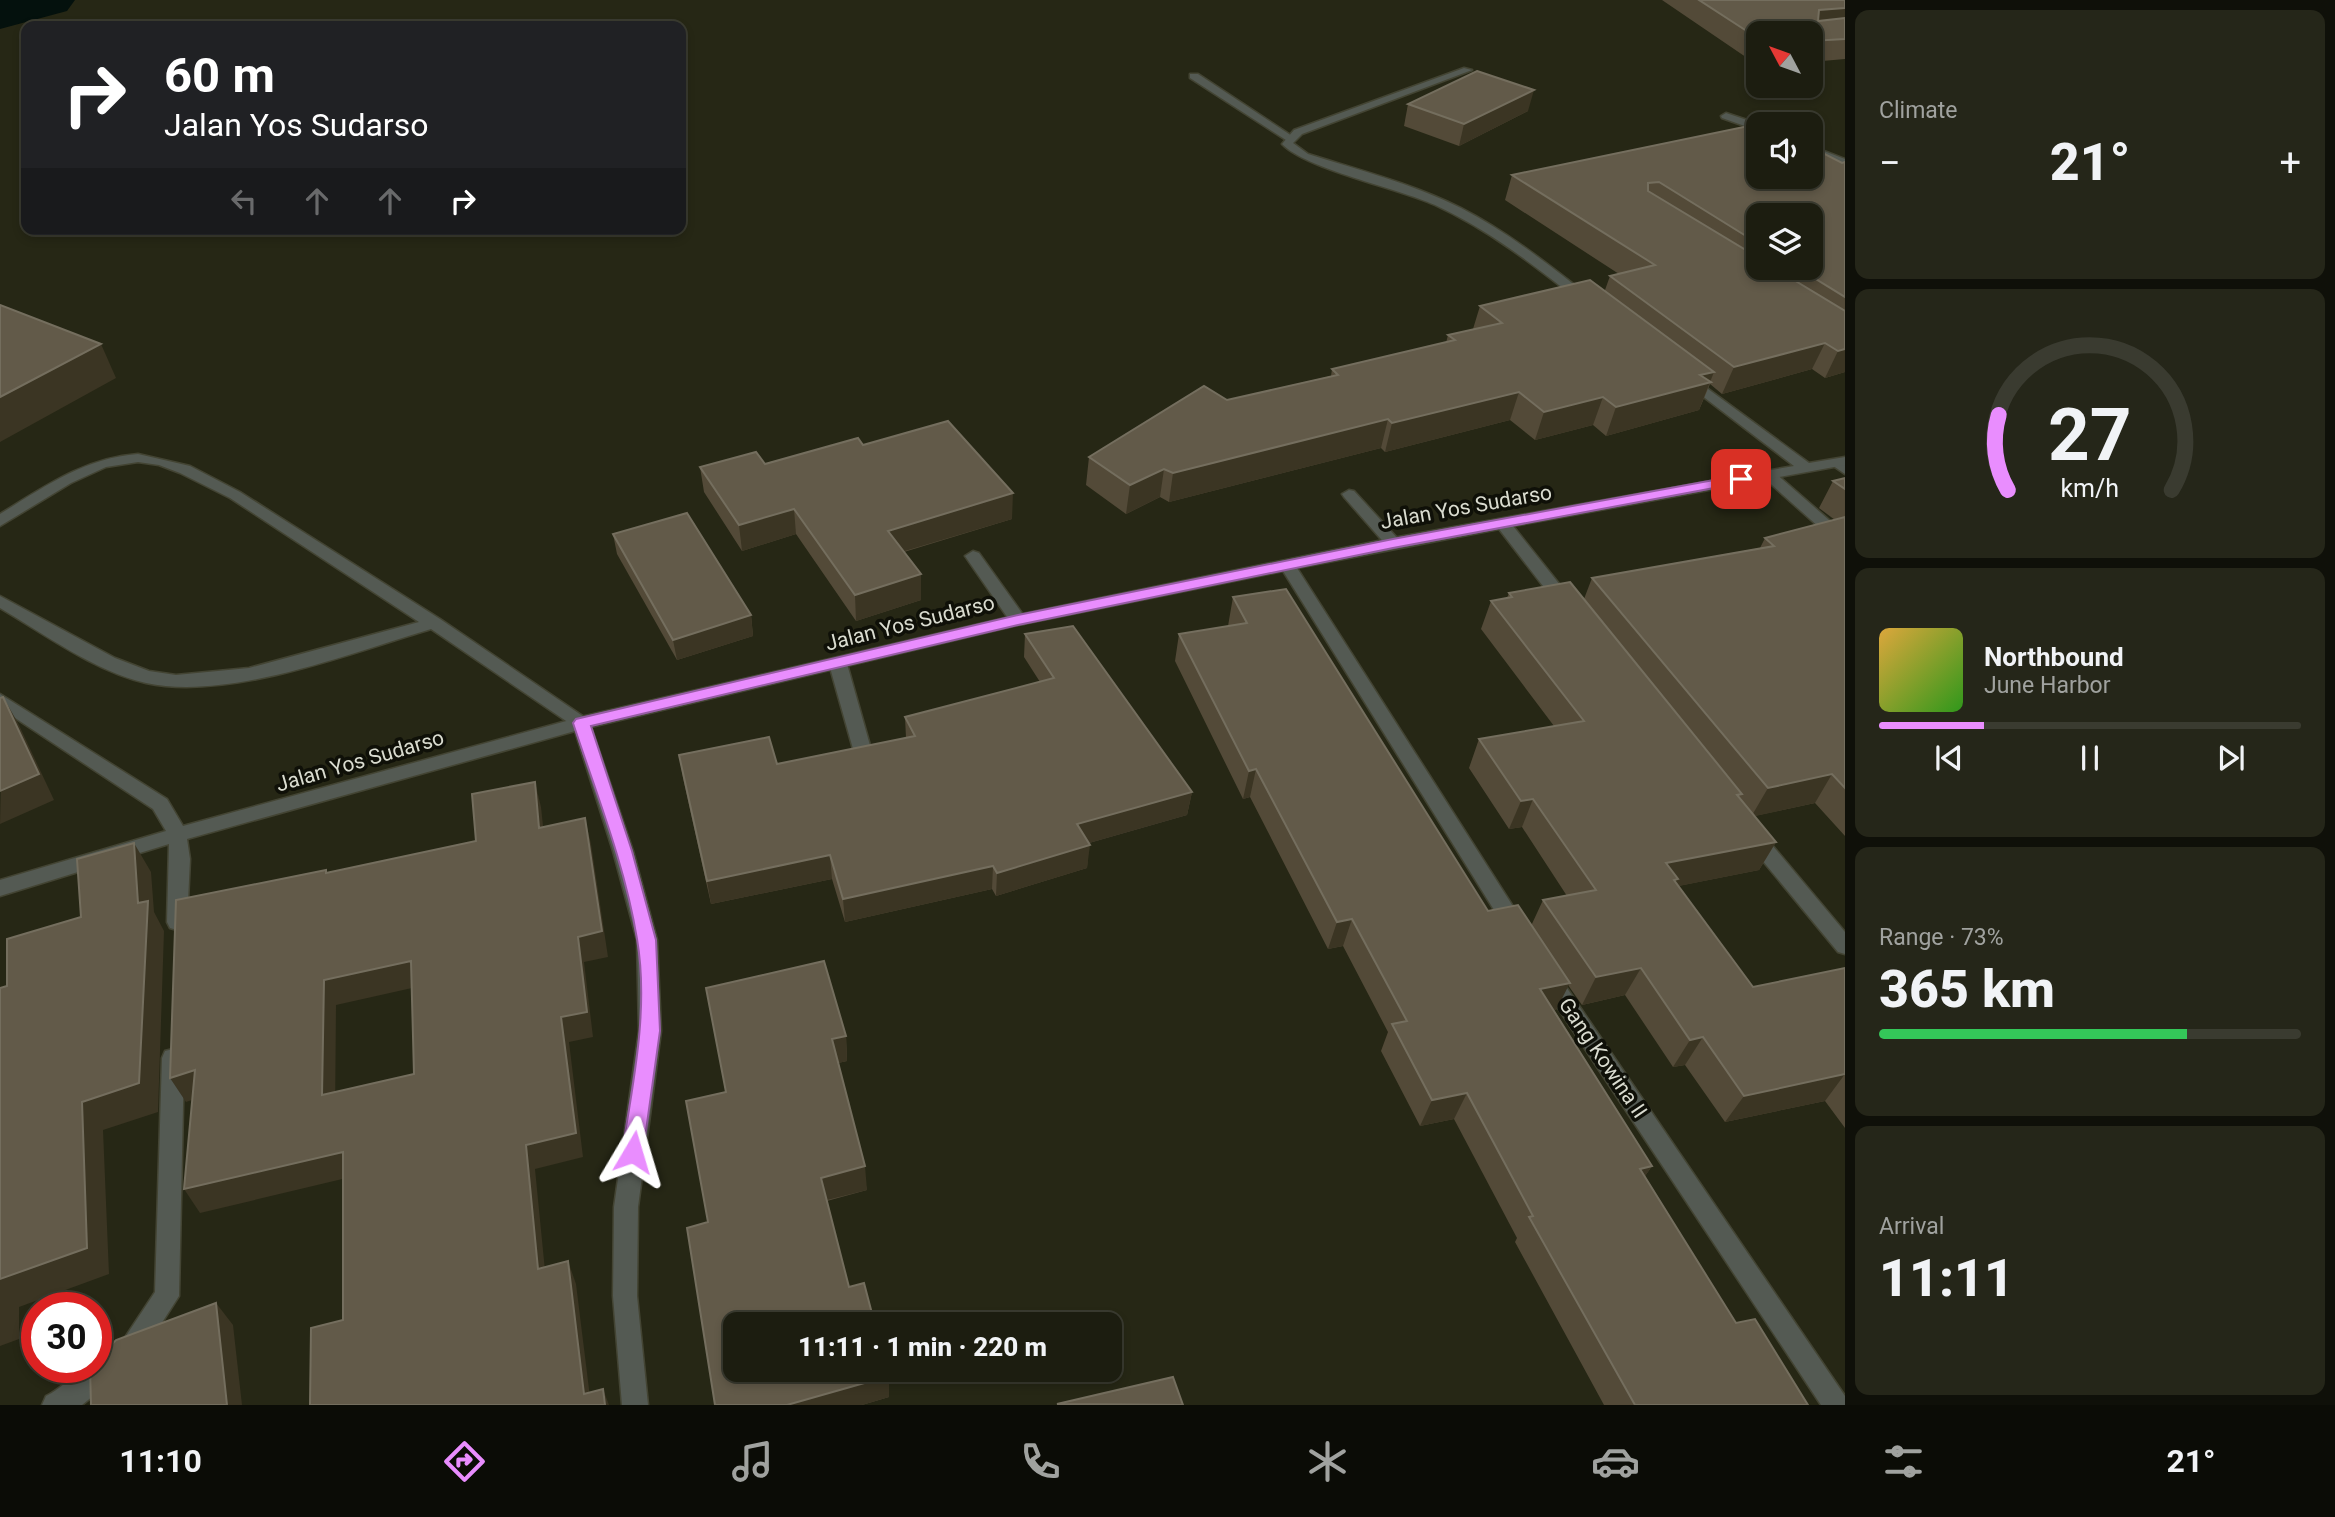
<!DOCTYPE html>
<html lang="en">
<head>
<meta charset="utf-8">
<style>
	body { margin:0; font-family:Roboto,sans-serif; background:#252619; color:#f1f3f6; height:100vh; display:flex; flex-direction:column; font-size:26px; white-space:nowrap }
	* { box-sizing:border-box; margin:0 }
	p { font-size:23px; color:#a0a29f }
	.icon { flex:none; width:38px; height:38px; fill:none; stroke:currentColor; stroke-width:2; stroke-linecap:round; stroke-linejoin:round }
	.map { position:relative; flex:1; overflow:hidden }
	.drawer { display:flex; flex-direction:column; gap:10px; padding:10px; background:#0f1009; width:490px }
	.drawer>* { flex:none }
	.guide { position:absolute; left:21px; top:21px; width:665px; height:214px; border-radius:14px; box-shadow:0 4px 10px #0003,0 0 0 2px #3a3b30; background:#202124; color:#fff; overflow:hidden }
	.needle { width:46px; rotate:311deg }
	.fabs { position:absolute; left:1746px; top:21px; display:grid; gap:14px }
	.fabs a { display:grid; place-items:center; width:77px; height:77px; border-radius:14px; background:#1c1d10; box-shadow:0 4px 10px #0003,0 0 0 2px #3a3b30; font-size:35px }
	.speed { position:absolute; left:21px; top:1292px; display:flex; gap:14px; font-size:35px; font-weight:700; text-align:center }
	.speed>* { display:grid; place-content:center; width:91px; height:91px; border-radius:50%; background:#1c1d10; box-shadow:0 4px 10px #0003,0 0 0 2px #3a3b30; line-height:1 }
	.speed .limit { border:10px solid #d22; background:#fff; color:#111 }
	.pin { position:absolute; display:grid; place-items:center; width:60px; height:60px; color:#fff; margin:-30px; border-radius:14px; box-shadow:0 4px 10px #0006 }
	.me { position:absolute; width:77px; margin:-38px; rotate:7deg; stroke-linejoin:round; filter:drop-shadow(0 0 5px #0008) }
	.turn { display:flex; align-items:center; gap:24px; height:147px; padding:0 28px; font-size:32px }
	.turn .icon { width:91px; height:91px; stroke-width:2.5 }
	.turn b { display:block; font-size:49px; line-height:60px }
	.lanes { display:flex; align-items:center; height:66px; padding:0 28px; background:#0003; justify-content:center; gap:35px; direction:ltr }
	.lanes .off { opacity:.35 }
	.big { font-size:52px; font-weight:800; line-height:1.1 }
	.drawer .tile { flex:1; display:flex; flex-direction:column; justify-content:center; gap:10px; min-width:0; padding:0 24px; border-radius:14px; background:#252619 }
	.drawer .dial { align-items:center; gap:0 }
	.dial svg { height:182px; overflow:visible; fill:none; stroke:#3a3b30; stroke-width:7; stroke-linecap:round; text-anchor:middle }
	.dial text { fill:#f1f3f6; stroke:none }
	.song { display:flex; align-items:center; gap:21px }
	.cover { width:84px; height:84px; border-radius:10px; background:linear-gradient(135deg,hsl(40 70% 55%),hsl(110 70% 35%)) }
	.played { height:7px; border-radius:4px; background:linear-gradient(90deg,#e98dfe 25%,#3a3b30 25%) }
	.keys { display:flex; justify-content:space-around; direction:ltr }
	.heat { display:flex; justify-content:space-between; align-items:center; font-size:38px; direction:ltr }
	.charge { height:10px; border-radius:5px; background:linear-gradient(90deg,#34c759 73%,#3a3b30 0) }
	.trip { position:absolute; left:723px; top:1312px; width:399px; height:70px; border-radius:14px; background:#1c1d10; box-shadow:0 4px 10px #0003,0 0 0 2px #3a3b30; font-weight:800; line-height:70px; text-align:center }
	.menu { display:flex; height:112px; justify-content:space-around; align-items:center; background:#0b0c06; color:#a0a29f }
	.menu .icon { width:49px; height:49px }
	.menu .current { color:#e98dfe }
	.menu b { font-size:32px; color:#f1f3f6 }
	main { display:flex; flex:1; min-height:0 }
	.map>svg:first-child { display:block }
</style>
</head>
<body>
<main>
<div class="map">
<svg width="1845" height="1405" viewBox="0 0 1845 1405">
	<rect width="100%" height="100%" fill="#262715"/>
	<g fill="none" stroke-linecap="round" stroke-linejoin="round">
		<!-- river -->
		<polygon fill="#04110d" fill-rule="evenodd" points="0,0 75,0 67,11 0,29"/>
		<!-- service casing -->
		<g stroke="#434433" stroke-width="3">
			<g id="service">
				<polygon points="1190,74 1198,74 1295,138 1286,140 1190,78"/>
				<path d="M 138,454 L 190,466 L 240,492 L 440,619 L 587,719 L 590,723 L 587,727 L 575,727 L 431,629 C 350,653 230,701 146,683 C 94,671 46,635 0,608 L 0,596 L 115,658 L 149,671 L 176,675 L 249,668 L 419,622 L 230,498 L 180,473 L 159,465 L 138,462 L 106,467 L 71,483 L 0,526 L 0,514 C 44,487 84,458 138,454 Z"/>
				<polygon points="1836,459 1845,463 1845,474 1829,463"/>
				<polygon points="1768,470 1773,471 1845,534 1845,547 1839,545 1763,477 1763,471"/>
				<polygon points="1349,490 1354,491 1399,540 1401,543 1399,546 1387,546 1344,497 1342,494"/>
				<polygon points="973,551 979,553 1024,616 1026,620 1024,624 1012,624 965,556"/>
				<polygon points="838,658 847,664 875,763 872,768 860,768 857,763 829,664"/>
			</g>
		</g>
		<!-- minor casing -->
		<g stroke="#434433" stroke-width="3">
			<g id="minor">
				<path d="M 1464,68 L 1472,70 L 1302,134 L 1293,143 L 1308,154 C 1359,170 1413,184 1461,208 C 1508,232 1549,265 1590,297 L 1590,303 L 1582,303 C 1535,266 1489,230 1435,205 C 1397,188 1306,169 1282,144 L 1294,130 Z"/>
				<polygon points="1726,113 1759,124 1759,131 1722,118 1721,116"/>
				<polygon points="1811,146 1845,159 1845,166 1811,153"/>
				<polygon points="1689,375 1809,463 1845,457 1845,465 1513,526 1572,600 1574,604 1572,608 1560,608 1499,529 1297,568 1523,922 1526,928 1523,934 1516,936 1509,934 1283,571 1018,625 591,727 633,851 657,940 661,1031 638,1207 637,1296 648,1405 622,1405 613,1296 614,1207 639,1031 637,940 613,851 575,731 187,839 190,859 187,922 184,928 177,930 170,928 167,922 169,844 0,896 0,880 166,831 153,809 0,708 0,694 167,799 183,826 581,717 1018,615 1393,538 1794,466 1684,382 1684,376"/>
				<polygon points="1755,831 1762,833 1845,932 1845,954 1838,952 1748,843 1745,838 1748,833"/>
				<polygon points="1549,969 1556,972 1845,1396 1845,1405 1821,1405 1542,984 1539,978 1542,972"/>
				<polygon points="173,1049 181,1051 184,1058 179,1296 140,1357 131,1361 122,1357 118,1348 155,1292 162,1058 165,1051"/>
				<path d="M 107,1355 L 116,1359 L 120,1368 L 116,1377 L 82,1405 L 42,1405 L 46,1396 C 62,1389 79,1367 96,1367 L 96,1360 Z"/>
			</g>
		</g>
		<!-- service -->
		<use href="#service" fill="#545a53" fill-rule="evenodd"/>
		<!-- minor -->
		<use href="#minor" fill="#545a53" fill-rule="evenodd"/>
	</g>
	<!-- wall -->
	<g fill="#534a38" fill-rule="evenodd">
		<polygon points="1662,0 1845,0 1845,59 1811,62 1811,33 1759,33 1759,66"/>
		<polygon points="1408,104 1528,111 1459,146 1404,126"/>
		<path d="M 1845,162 L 1845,372 L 1825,378 L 1812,369 L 1722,394 L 1710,384 L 1699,410 L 1606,436 L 1593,425 L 1535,440 L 1510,420 L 1385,452 L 1381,448 L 1169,502 L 1160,497 L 1126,514 L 1086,485 L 1089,457 L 1227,400 L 1331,376 L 1332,369 L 1446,343 L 1448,335 L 1473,329 L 1480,306 L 1605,290 L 1610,276 L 1619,274 L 1505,200 L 1512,175 ZM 1759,215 L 1811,268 L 1759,268 Z"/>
		<polygon points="863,445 1012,519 904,552 921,600 856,621 796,534 742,551 704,492 700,467 765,464"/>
		<polygon points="1845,478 1845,836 1815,803 1754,816 1776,842 1759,870 1678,886 1753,987 1845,968 1845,1128 1825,1101 1725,1122 1685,1065 1673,1067 1625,995 1582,1005 1568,985 1556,1010 1554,1010 1652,1166 1645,1176 1736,1323 1808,1405 1604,1405 1515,1242 1517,1238 1454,1119 1420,1126 1381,1051 1388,1032 1343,946 1328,949 1250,797 1243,799 1175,661 1179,634 1228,626 1233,597 1488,911 1531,926 1543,900 1567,896 1522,827 1509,829 1469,768 1479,739 1554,726 1481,629 1491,601 1507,598 1509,593 1584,599 1592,578 1760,548 1765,538 1835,520 1819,508 1833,481"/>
		<polygon points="613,534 751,615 753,636 677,660 617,554"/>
		<polygon points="1025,634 1192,792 1187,815 1089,843 1087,868 996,896 992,889 845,922 832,879 711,904 683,778 679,755 777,764 906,738 905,717 1040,682 1024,657"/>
		<polygon points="706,988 846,1036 847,1061 838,1063 867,1190 827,1201 849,1287 889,1376 889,1397 862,1405 715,1405 708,1222 726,1092"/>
	</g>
	<!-- shaded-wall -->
	<g fill="#3b3523">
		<polygon points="1845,8 1845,27 1811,31 1819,10"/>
		<polygon points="1534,90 1528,111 1459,146 1464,124"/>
		<polygon points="1825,343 1812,369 1722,394 1734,367"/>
		<polygon points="101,344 116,378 0,442 0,397"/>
		<polygon points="1845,349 1845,372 1825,378 1838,351"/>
		<polygon points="1714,372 1699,410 1606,436 1616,407 1700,375"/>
		<polygon points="1519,392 1510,420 1385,452 1392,423"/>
		<polygon points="1603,397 1593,425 1535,440 1544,412"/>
		<polygon points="1388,419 1381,448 1169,502 1173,473"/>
		<polygon points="1164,469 1160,497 1126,514 1130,485"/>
		<polygon points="1013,493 1012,519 888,556 888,531"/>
		<polygon points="794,509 796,534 742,551 739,525"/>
		<polygon points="921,574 921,600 856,621 855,595"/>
		<polygon points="751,615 753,636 677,660 673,640"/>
		<polygon points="3,697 18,723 54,800 0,824"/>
		<polygon points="1256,769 1250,797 1243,799 1249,771"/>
		<polygon points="1832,774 1815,803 1751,817 1768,788"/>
		<polygon points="535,782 541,807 546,854 539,828"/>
		<polygon points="1192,792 1187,815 1075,847 1077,824"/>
		<polygon points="1533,799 1522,827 1509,829 1521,801"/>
		<polygon points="585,818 591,844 608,957 584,962 593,1037 569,1042 583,1157 535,1169 547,1291 538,1269 526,1145 561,1017 578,937"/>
		<polygon points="1776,842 1759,870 1674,887 1666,863"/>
		<polygon points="134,843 151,872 154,912 164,931 158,1112 103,1130 109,1274 19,1307 19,1339 0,1346 0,1279 82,1102 138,903"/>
		<polygon points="1090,845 1087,868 996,896 997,873"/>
		<polygon points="830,855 832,879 711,904 707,881"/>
		<polygon points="993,866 992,889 845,922 843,899"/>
		<polygon points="1352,919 1343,946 1328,949 1337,922"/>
		<polygon points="411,961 421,986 336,1005 335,1119 322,1095 324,980"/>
		<polygon points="1641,968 1625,995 1582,1005 1596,977"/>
		<polygon points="1570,983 1556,1010 1527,1016 1540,989"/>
		<polygon points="846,1036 847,1061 834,1064 832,1039"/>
		<polygon points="1703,1037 1685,1065 1673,1067 1690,1040"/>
		<polygon points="195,1070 210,1094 186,1102 170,1078"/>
		<polygon points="1845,1074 1825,1101 1725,1122 1744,1096"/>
		<polygon points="1467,1093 1454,1119 1420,1126 1432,1100"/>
		<polygon points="343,1152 355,1176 200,1213 184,1189"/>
		<polygon points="865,1166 867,1190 823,1201 821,1178"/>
		<polygon points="1652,1166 1634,1192 1640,1169"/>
		<polygon points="568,1261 576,1284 591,1405 584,1394"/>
		<polygon points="216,1303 233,1325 242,1405 227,1405"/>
		<polygon points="889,1376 889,1397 862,1405 787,1405"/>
		<polygon points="603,1389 609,1405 605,1405"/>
	</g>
	<!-- building -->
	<g fill="#625a49" stroke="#746e5e" stroke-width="2" fill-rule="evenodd">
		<polygon points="1699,0 1845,0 1845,8 1819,10 1818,21 1845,18 1845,39 1811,41 1811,33 1759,33 1759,39"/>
		<polygon points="1477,71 1534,90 1464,124 1408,104"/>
		<polygon points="1763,123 1766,124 1759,124 1759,177 1811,177 1811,147 1842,163 1845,162 1845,297 1798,268 1811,268 1811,215 1759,215 1759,244 1659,182 1648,183 1648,191 1759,258 1759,268 1774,268 1845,311 1845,349 1838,351 1825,343 1734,367 1610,276 1655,265 1512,175"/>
		<polygon points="1590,280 1714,372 1700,375 1711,382 1616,407 1603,397 1544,412 1519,392 1392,423 1388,419 1173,473 1164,469 1130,485 1089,457 1204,386 1227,400 1338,375 1332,369 1455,340 1448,335 1502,323 1480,306"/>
		<polygon points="0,305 101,344 0,397"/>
		<polygon points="948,421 1013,493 888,531 921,574 855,595 794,509 739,525 700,467 756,452 765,464 858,438 863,445"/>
		<polygon points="1845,478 1845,489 1833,481"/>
		<polygon points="687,513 751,615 673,640 613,534"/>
		<polygon points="1845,517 1845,788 1832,774 1768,788 1592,578 1774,546 1765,538"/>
		<polygon points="1570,582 1742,794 1737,795 1776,842 1666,863 1678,879 1674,880 1753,987 1845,968 1845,1074 1744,1096 1703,1037 1690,1040 1641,968 1596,977 1543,900 1596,890 1533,799 1521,801 1479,739 1584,721 1491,601 1512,597 1509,593"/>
		<polygon points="1286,589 1488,911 1518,905 1570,983 1540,989 1652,1166 1640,1169 1736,1323 1755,1319 1808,1405 1635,1405 1529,1217 1533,1216 1467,1093 1432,1100 1392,1024 1407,1021 1352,919 1337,922 1256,769 1249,771 1179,634 1247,623 1233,597"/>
		<polygon points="1073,626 1192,792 1077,824 1090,845 997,873 993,866 843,899 830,855 707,881 679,755 769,737 777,764 915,736 905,717 1054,678 1025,634"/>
		<polygon points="3,697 39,774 0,791 0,698"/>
		<path d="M 535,782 L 539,828 L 585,818 L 602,931 L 578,937 L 587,1012 L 561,1017 L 576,1133 L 526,1145 L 538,1269 L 568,1261 L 584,1394 L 603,1389 L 605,1405 L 310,1405 L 311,1328 L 343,1320 L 343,1152 L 184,1189 L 195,1070 L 170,1078 L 176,900 L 326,870 L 326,873 L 476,841 L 472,794 ZM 411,961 L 414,1074 L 322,1095 L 324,980 Z"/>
		<polygon points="134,843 138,903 148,901 139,1083 82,1102 87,1248 0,1279 0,988 7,986 7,939 81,917 77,859"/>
		<polygon points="824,961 846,1036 832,1039 865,1166 821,1178 849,1287 864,1283 875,1325 735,1325 735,1370 887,1370 889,1376 787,1405 715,1405 687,1228 708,1222 686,1101 726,1092 706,988"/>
		<polygon points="216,1303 227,1405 91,1405 90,1367 96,1367 96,1361 116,1340"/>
		<polygon points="1173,1377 1183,1405 1057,1404"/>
	</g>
	<!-- route -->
	<path fill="#e98dfe" stroke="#975ca5" stroke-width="2" d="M 1741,475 L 1748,479 L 1746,482 L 1393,548 L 1018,625 L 591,726 L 632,851 L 656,940 L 660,1031 L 643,1152 L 640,1159 L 633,1162 L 625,1159 L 622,1152 C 633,1083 649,1009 637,939 C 625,865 596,793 573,723 L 576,719 L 1018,615 L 1393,539 Z"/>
	<g text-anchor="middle" stroke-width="7" stroke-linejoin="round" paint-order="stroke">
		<!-- street labels -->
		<g font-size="21" fill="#dadcd0" stroke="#0f1008">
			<text transform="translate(1466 507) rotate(-10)" y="7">Jalan Yos Sudarso</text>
			<text transform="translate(910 623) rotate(-14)" y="7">Jalan Yos Sudarso</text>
			<text transform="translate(360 761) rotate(-16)" y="7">Jalan Yos Sudarso</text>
			<text transform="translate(1603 1058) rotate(56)" y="7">Gang Kowina II</text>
		</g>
	</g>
</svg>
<div class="fabs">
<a><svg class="needle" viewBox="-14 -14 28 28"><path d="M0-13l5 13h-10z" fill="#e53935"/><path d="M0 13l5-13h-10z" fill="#a0a29f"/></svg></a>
<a><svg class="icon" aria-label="sound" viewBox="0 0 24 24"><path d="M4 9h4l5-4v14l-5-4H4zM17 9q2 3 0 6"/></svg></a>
<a><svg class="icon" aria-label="layers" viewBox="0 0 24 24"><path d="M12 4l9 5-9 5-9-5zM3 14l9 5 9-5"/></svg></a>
</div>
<div class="speed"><div class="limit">30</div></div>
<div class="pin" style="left:1741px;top:479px;background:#d93025"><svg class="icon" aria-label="arrive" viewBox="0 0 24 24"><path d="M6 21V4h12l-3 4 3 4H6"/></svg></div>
<svg class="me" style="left:633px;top:1152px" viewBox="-20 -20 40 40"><path d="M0-17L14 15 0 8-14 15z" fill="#e98dfe" stroke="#fff" stroke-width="4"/></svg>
<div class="trip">11:11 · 1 min · 220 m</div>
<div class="guide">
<div class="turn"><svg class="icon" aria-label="right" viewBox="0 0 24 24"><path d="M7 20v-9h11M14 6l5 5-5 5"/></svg><div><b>60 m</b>Jalan Yos Sudarso</div></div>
<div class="lanes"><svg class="icon off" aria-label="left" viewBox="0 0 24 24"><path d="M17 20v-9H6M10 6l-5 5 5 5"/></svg><svg class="icon off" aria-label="ahead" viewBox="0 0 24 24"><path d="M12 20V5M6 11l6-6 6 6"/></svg><svg class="icon off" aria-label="ahead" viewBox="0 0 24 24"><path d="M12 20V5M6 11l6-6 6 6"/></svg><svg class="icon" aria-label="right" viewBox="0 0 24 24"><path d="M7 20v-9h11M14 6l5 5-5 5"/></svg></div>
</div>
</div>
<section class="drawer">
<div class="tile"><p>Climate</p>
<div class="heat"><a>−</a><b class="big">21°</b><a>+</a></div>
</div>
<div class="tile dial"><svg viewBox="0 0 100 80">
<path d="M14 69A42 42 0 1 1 86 69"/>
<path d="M14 69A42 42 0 0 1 10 36" stroke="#e98dfe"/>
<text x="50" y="56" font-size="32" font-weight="700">27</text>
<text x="50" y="72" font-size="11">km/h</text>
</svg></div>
<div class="tile">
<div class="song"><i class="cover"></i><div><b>Northbound</b><p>June Harbor</p></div></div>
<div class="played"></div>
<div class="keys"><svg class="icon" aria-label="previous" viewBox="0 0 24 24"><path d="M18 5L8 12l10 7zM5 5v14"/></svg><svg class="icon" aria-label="pause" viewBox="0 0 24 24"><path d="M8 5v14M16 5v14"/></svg><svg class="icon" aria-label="next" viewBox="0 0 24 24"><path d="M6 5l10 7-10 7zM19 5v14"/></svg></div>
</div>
<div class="tile"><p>Range · 73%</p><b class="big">365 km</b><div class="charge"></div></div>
<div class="tile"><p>Arrival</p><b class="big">11:11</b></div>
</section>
</main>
<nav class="menu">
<b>11:10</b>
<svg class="icon current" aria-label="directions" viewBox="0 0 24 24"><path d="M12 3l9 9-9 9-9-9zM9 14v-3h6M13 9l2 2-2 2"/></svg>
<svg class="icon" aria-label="music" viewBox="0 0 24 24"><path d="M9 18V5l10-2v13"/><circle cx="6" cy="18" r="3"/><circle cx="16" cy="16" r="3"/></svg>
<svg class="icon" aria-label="phone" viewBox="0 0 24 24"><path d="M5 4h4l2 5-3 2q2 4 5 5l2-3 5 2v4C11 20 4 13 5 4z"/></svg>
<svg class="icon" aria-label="climate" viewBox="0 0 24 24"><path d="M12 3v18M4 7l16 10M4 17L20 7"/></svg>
<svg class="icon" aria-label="car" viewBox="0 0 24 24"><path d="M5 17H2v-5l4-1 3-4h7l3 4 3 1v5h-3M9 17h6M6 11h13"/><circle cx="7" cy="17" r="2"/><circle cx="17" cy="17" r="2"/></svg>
<svg class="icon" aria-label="filters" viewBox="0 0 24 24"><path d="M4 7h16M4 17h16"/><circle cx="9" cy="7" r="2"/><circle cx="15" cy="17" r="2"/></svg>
<b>21°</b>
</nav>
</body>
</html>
